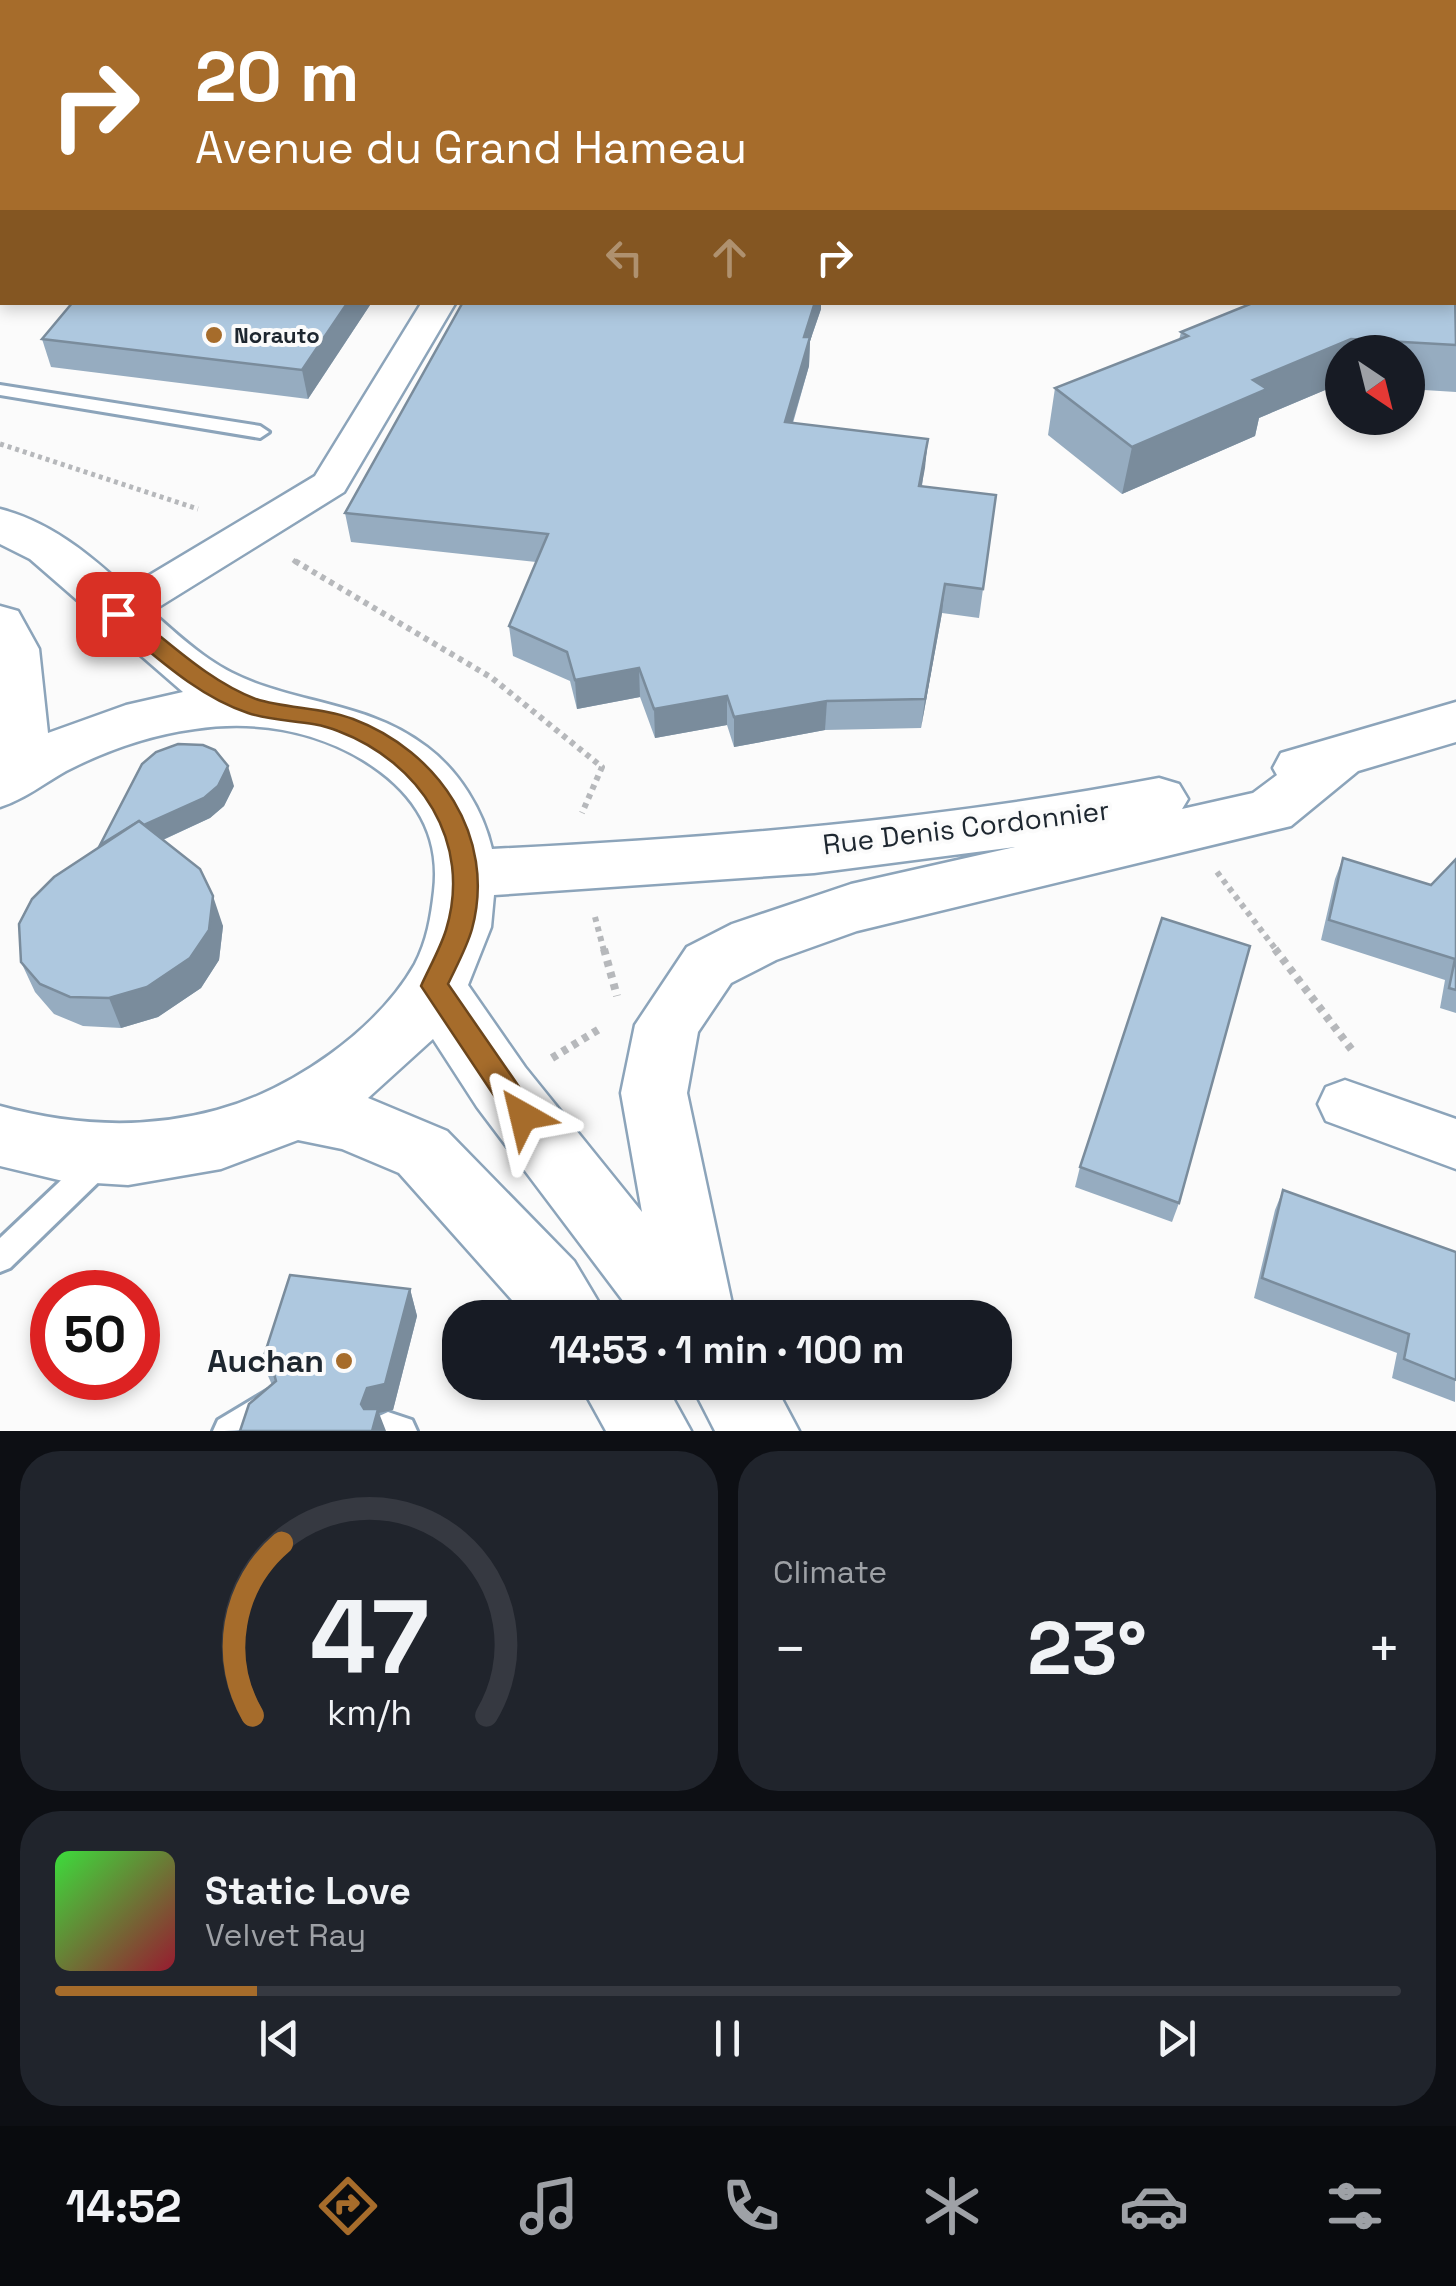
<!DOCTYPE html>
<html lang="en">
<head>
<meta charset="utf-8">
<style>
	body { margin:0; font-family:"Space Grotesk",sans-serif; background:#20242c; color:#f1f3f6; height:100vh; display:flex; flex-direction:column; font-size:38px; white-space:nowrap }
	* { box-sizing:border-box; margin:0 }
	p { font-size:32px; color:#9ea1a6 }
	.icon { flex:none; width:55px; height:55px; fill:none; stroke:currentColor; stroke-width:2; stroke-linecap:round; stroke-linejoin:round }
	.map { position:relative; height:1431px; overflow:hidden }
	.drawer { display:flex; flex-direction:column; gap:20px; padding:20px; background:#0d0f14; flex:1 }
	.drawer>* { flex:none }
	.hud { position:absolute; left:0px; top:0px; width:1458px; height:305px; box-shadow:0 5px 15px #0003; background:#a66c2b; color:#fff; overflow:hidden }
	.needle { width:65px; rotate:145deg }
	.controls { position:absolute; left:1325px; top:335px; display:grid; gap:20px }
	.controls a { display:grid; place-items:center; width:100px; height:100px; border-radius:50%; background:#171b24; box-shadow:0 5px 15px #0003; font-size:50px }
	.speed { position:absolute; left:30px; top:1270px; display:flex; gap:20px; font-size:50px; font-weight:700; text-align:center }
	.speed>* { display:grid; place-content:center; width:130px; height:130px; border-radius:50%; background:#171b24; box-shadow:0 5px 15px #0003; line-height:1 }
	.speed .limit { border:15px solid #d22; background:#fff; color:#111 }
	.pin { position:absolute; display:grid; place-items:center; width:85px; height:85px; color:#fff; margin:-42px; border-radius:20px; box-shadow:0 5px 15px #0006 }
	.me { position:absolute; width:110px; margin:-55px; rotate:323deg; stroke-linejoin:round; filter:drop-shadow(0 0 8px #0008) }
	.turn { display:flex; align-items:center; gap:35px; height:210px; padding:0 30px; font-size:45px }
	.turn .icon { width:130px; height:130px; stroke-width:2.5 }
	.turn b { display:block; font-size:70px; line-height:85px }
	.lanes { display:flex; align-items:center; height:95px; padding:0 30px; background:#0003; justify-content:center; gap:50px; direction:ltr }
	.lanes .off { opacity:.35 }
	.big { font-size:75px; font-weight:600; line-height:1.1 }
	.drawer .tile { flex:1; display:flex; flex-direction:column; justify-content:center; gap:15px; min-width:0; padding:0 35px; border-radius:40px; background:#20242c }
	.drawer .dial { align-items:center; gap:0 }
	.dial svg { height:260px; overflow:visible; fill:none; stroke:#363941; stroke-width:7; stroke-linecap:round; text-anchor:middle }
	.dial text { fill:#f1f3f6; stroke:none }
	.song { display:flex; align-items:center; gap:30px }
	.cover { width:120px; height:120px; border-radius:15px; background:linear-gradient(135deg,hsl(120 70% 55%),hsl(350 70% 35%)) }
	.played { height:10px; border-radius:5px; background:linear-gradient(90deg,#a66c2b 15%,#363941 15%) }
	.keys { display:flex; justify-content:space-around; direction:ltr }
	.heat { display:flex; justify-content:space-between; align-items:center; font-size:55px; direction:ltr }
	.drawer .tiles { flex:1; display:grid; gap:20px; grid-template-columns:1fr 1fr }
	.tile:last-child { grid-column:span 2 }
	.trip { position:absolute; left:442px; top:1300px; width:570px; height:100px; border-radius:40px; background:#171b24; box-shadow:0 5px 15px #0003; font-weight:600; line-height:100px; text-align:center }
	.dock { display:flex; height:160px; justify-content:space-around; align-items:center; background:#090b0e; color:#9ea1a6 }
	.dock .icon { width:70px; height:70px }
	.dock .active { color:#a66c2b }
	.dock b { font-size:45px; color:#f1f3f6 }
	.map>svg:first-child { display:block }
</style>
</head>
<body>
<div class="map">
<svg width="1456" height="1431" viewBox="0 0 1456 1431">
	<rect width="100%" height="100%" fill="#fbfbfb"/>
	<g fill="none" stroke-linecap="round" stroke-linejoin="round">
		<!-- lane casing -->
		<g stroke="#8ca4ba" stroke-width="6">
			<g id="lane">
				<polygon points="0,385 260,426 269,432 260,438 0,395"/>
				<polygon points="102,1147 112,1151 116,1160 112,1169 10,1268 0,1272 0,1238 92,1151"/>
				<path d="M 268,1390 L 279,1394 L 284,1405 C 271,1431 241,1431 213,1431 L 218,1420 Z"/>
				<polygon points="388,1412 412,1420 417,1431 373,1431 377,1417"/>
			</g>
		</g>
		<!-- street casing -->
		<g stroke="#8ca4ba" stroke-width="5">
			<g id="street">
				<polygon points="422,302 456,302 344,492 133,623 118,627 103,623 97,613 103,603 315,476"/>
				<polygon points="1345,1080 1456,1119 1456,1169 1326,1121 1318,1104 1326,1087"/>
			</g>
		</g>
		<!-- secondary casing -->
		<g stroke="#8ca4ba" stroke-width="5">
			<g id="secondary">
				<polygon points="1382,0 1421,0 1422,2 1383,2"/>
				<rect x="1455" y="7" width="1" height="20"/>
				<path d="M 0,509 C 86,531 139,610 209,659 C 276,706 360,695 427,747 C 459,771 483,810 492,849 C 716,838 938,820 1159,778 L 1179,784 L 1188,799 L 1182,809 L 1253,793 L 1277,775 L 1273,768 L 1281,753 L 1456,702 L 1456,742 L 1358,771 L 1291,826 L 857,931 L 776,960 L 731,983 L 698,1032 L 687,1093 L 735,1318 L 636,1318 L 477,1107 L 433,1039 L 368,1098 L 447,1131 L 574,1261 L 608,1318 L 528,1318 L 399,1173 L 342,1149 L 298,1140 L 221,1169 L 128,1185 L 63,1181 L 0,1166 L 0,1106 C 73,1126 144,1130 217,1110 C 291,1090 377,1031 415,964 C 427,941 431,917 434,891 C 441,832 412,790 363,760 C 313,730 254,720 195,729 C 150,735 107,750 66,771 C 43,784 25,799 0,807 L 0,606 L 18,611 L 39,649 L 48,733 L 126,705 L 183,692 L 30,559 L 0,544 ZM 1015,847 L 851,884 L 732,924 L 687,947 L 635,1025 L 621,1093 L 642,1212 L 525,1067 L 468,985 L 491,927 L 494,895 L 814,873 Z"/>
				<polygon points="579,1382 664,1382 691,1431 606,1431"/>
				<polygon points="690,1382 773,1382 799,1431 715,1431"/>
			</g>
		</g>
		<!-- path-far2 -->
		<g stroke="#b6b8bb" stroke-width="5" stroke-dasharray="4 4" stroke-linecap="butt">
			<polyline points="0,444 198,509"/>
			<polyline points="293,560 299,564"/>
		</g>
		<!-- path-far1 -->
		<g stroke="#b6b8bb" stroke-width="6" stroke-dasharray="5 5" stroke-linecap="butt">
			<polyline points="295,561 492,678 602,767 582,813"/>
			<polyline points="1217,872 1277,951"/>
			<polyline points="595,917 604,951"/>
		</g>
		<!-- path -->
		<g stroke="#b6b8bb" stroke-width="8" stroke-dasharray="6 6" stroke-linecap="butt">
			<polyline points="604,949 617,996"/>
			<polyline points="1275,949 1355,1054"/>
			<polyline points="552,1058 601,1028"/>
		</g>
		<!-- lane -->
		<use href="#lane" fill="#fff" fill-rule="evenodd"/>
		<!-- street -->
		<use href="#street" fill="#fff" fill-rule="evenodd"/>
		<!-- secondary -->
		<use href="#secondary" fill="#fff" fill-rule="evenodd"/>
	</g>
	<!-- wall -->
	<g fill="#96acc0">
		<polygon points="821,0 1266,0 1261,2 798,2"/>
		<polygon points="1456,290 1456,392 1408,389 1408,352 1342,352 1342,385 1337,385 1259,418 1255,436 1122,494 1048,435 1055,388 1179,340 1181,332"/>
		<polygon points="73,302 372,302 308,399 51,367 42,339"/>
		<polygon points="463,302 821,302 821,309 810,341 809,366 793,423 928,439 922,486 996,495 979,618 942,613 921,728 825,730 734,747 727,725 655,738 640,697 577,709 570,681 513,656 509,626 536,562 351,542 345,513"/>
		<polygon points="234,786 224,806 210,818 163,840 223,926 219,960 201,988 158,1017 121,1028 83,1026 54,1014 35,992 21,962 101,846"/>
		<polygon points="1343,858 1431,885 1456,859 1456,1013 1440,1008 1445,980 1321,940 1335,879"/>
		<polygon points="1080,1167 1179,1203 1172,1222 1075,1187"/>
		<polygon points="1283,1190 1456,1252 1455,1402 1392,1378 1397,1353 1254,1298 1275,1210"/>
		<polygon points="410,1289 417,1316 393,1410 379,1413 272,1385 262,1362"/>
	</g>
	<!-- shaded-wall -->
	<g fill="#7a8c9c">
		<polygon points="1230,0 1266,0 1261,2 1226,2"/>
		<polygon points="348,302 372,302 308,399 302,370"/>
		<polygon points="815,302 821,302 821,309 810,341 809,366 784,451 785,422 804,337"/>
		<polygon points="1351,339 1347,352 1342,352 1342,368 1337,385 1259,418 1255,436 1122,494 1132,447 1253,380"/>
		<polygon points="928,439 925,468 916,515 919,486"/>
		<polygon points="945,584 942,613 921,728 925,699"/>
		<polygon points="639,668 640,697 577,709 575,680"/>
		<polygon points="727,696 727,725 655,738 654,709"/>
		<polygon points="827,701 825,730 734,747 734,717"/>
		<polygon points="228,766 234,786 224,806 210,818 108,865 100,845"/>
		<polygon points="213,896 223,926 219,960 201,988 158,1017 121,1028 109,998"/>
		<polygon points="410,1289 417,1316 393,1410 379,1413 386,1431 372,1431 369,1430 361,1404"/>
	</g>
	<!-- building -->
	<g fill="#aec8df" stroke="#7a8c9c" stroke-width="2.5">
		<polygon points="196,0 621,0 622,2 196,2"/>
		<polygon points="821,0 985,0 988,2 798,2"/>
		<polygon points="1020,0 1230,0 1226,2 1027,2"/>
		<polygon points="1455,290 1456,345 1351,339 1253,380 1267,389 1132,447 1055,388 1188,336 1181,332 1255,302 1455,302"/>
		<polygon points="73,302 348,302 302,370 42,339"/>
		<polygon points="463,302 815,302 804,337 810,337 785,422 928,439 919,486 996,495 983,589 945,584 925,699 827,701 734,717 727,696 654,709 639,668 575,680 567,652 509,626 548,534 345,513"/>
		<polygon points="178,744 203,745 215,750 228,766 218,786 204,798 144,825 139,821 100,845 142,764 156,752"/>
		<polygon points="139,821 200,869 213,896 209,930 190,958 147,987 109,998 70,997 40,984 21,962 19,924 32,899 54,877"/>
		<polygon points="1343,858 1431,885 1456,859 1456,990 1449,988 1455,959 1329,920"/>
		<polygon points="1162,918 1250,946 1179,1203 1080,1167"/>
		<polygon points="1283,1190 1456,1252 1456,1380 1404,1359 1409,1334 1262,1278"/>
		<polygon points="290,1275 410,1289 385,1384 367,1388 361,1404 364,1409 378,1409 372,1431 240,1431 249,1404 276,1381 272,1366 262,1362"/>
	</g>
	<!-- route -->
	<path fill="#a66c2b" stroke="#6c461c" stroke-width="2.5" d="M 118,606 C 134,611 148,627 161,637 C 189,660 221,686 256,699 C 287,709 322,707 353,719 C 438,751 497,836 472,929 C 467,947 456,967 448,984 L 533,1107 L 537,1116 L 533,1124 L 523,1128 L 513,1124 L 421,986 C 429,968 440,949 446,930 C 473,842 420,762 338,731 C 309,719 277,723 248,713 C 196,696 152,653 110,619 L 107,614 Z"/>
	<!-- markers -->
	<g fill="#a66c2b" stroke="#fbfbfb" stroke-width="4">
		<circle cx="214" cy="335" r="10"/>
		<circle cx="344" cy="1361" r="10"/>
	</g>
	<g text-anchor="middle" stroke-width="8" stroke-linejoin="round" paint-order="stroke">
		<!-- far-poi labels -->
		<g font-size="22" font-weight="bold" fill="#1e2730" stroke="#fbfbfb" text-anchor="start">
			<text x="234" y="343">Norauto</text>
		</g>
		<!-- street labels -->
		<g font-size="28" fill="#1e2730" stroke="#fbfbfb">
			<text transform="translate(966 827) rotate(-7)" y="10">Rue Denis Cordonnier</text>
		</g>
		<!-- near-poi labels -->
		<g font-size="32" font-weight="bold" fill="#1e2730" stroke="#fbfbfb" text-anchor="end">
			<text x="324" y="1372">Auchan</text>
		</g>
	</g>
</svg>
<div class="controls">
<a><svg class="needle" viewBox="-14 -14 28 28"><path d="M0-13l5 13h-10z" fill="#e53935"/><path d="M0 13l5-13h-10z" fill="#9ea1a6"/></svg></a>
</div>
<div class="speed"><div class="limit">50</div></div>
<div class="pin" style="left:118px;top:614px;background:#d93025"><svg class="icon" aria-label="arrive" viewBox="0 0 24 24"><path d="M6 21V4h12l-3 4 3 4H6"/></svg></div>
<svg class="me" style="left:523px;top:1116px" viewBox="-20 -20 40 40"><path d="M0-17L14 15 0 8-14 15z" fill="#a66c2b" stroke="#fff" stroke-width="4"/></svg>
<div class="trip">14:53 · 1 min · 100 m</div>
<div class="hud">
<div class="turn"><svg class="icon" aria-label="right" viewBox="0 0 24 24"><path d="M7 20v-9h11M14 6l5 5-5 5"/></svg><div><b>20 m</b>Avenue du Grand Hameau</div></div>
<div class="lanes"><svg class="icon off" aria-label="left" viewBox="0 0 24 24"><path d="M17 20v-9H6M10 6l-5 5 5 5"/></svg><svg class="icon off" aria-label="ahead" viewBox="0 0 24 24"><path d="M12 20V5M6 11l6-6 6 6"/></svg><svg class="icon" aria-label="right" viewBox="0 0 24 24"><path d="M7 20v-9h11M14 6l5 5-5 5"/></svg></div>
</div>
</div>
<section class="drawer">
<div class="tiles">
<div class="tile dial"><svg viewBox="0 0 100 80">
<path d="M14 69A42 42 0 1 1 86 69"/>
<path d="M14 69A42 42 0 0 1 23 16" stroke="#a66c2b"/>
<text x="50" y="56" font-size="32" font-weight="700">47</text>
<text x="50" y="72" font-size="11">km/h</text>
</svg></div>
<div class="tile"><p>Climate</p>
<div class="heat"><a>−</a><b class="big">23°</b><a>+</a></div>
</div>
<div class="tile">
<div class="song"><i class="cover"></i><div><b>Static Love</b><p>Velvet Ray</p></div></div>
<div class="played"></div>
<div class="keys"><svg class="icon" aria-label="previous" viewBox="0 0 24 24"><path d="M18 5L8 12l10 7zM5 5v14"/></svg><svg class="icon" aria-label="pause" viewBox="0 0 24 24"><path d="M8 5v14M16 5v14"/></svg><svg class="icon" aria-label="next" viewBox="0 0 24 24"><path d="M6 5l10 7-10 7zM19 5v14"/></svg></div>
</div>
</div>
</section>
<nav class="dock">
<b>14:52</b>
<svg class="icon active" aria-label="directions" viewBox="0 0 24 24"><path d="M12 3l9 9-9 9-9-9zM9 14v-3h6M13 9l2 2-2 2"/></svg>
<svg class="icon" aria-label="music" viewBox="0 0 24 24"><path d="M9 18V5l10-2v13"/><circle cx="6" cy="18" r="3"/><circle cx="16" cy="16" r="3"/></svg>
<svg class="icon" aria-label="phone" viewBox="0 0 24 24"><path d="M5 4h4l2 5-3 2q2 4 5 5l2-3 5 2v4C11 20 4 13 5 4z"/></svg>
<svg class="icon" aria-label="climate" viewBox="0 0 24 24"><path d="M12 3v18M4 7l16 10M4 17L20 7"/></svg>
<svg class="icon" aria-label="car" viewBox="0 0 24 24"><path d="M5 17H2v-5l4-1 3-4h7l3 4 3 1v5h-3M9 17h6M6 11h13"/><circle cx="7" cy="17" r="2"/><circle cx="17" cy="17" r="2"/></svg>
<svg class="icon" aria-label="filters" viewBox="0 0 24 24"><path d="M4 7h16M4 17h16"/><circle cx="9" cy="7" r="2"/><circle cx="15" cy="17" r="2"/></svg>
</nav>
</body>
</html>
